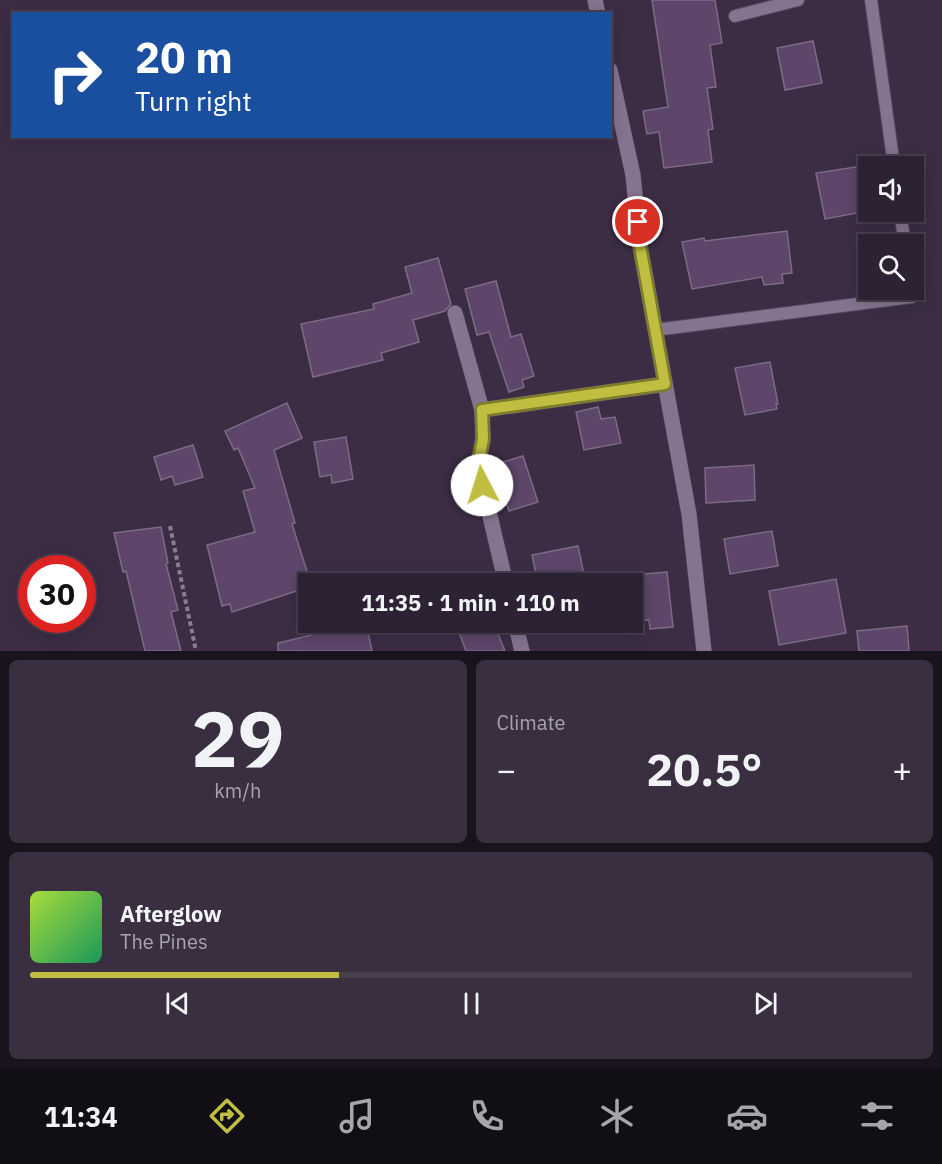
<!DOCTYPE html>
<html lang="en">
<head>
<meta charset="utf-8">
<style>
	body { margin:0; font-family:"IBM Plex Sans",sans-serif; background:#392f40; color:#f1f3f6; height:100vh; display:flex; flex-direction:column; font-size:22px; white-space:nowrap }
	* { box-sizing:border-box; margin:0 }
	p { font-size:20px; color:#a7a4ac }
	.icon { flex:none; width:33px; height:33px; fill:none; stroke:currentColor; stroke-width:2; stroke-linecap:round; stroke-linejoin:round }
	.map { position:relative; height:651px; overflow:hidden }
	.side { display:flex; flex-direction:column; gap:9px; padding:9px; background:#19131d; flex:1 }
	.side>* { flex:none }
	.banner { position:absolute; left:12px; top:12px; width:600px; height:126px; border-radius:0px; box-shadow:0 3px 15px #0003,0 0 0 2px #483f4f; background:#1a4fa0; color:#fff; overflow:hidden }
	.fabs { position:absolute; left:858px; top:156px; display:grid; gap:12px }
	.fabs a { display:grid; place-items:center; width:66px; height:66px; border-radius:0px; background:#2d2234; box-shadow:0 3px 15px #0003,0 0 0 2px #483f4f; font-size:30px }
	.speed { position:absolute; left:18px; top:555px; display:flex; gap:12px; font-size:30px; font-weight:700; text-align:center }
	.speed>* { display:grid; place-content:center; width:78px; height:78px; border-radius:50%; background:#2d2234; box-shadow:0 3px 15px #0003,0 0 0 2px #483f4f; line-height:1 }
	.speed .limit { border:9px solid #d22; background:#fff; color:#111 }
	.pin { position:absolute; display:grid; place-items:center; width:51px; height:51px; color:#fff; margin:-26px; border:3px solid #fff; border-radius:50%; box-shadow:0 2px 6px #0007 }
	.me { position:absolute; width:66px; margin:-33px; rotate:355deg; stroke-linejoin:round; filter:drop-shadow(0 0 4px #0008) }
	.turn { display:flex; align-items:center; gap:21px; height:126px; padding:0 24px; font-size:27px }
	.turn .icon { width:78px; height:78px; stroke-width:2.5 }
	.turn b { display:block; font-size:42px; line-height:51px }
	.big { font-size:45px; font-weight:700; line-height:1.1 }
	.side .widget { flex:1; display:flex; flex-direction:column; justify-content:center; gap:9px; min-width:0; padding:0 21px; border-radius:9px; background:#392f40 }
	.side .dial { align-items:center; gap:0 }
	.dial b { font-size:78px; line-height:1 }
	.song { display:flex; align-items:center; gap:18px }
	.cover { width:72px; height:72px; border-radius:9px; background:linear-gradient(135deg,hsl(80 70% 55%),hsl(150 70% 35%)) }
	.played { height:6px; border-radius:3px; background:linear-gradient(90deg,#bfbe41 35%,#483f4f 35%) }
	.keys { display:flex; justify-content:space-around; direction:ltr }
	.heat { display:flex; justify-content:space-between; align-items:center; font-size:33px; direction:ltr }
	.side .tiles { flex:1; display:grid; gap:9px; grid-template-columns:1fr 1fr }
	.widget:last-child { grid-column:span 2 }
	.trip { position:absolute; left:298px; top:573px; width:345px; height:60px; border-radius:0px; background:#2d2234; box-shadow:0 3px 15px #0003,0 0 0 2px #483f4f; font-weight:700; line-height:60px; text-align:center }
	.menu { display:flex; height:96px; justify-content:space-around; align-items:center; background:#120e15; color:#a7a4ac }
	.menu .icon { width:42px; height:42px }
	.menu .current { color:#bfbe41 }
	.menu b { font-size:27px; color:#f1f3f6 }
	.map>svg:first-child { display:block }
</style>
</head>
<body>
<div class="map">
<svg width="942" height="651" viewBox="0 0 942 651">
	<rect width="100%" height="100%" fill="#3c2d45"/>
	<!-- building -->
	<g fill="#5d466a" stroke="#7c6b86" stroke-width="1.5">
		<polygon points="652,0 715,0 722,43 710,45 716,87 707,88 713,129 708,130 712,162 664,168 659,132 647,134 643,111 668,107"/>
		<polygon points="813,41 822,83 785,90 777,48"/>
		<polygon points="868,165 868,211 825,219 816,173"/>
		<polygon points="787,231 792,273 782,274 783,283 764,285 762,277 692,289 682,242 704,238 705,241"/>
		<polygon points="438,258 451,304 445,311 413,320 419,342 381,353 383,360 313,377 301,324 374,309 373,304 412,293 405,267"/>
		<polygon points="496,281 511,337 521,334 534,376 522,380 524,387 509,392 489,332 477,335 465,289"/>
		<polygon points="770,362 778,404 776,404 777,409 745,415 735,368"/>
		<polygon points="287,403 302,438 274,450 295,523 292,524 311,584 309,584 309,587 232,612 230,604 222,606 207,545 255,532 243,491 255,488 238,448 234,450 225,431"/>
		<polygon points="598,407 601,419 615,417 621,443 584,450 576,412"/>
		<polygon points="346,437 353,479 332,483 331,475 320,477 314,442"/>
		<polygon points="193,445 203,477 175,485 172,476 161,480 154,457"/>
		<polygon points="523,456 538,502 509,511 493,465"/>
		<polygon points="754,465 755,500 706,503 705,468"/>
		<polygon points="161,527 168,563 166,564 178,610 171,612 181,651 145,651 126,571 123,572 114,533"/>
		<polygon points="772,531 778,566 730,574 724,539"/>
		<polygon points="578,546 586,584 538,584 532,555"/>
		<polygon points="667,572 673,627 650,629 649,620 634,621 633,575"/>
		<polygon points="836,579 846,633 779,645 769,591"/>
		<polygon points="366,622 372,651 278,651 278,643"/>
		<polygon points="455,622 493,622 505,651 466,651"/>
		<polygon points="907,626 909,651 859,651 857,631"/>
	</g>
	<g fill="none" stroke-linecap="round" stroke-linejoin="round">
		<!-- service casing -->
		<g stroke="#54485c" stroke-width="14">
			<g id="service">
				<polyline points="871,0 894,166"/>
				<polyline points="735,16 798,0"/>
				<polyline points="900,212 905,244"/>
				<polyline points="655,330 912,297 911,290"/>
			</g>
		</g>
		<!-- minor casing -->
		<g stroke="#54485c" stroke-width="16">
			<g id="minor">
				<polyline points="595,0 598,14"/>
				<polyline points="610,70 633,175 640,246 689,514 704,651"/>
				<polyline points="455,313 482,410"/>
				<polyline points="506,584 478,465 483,439 482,410 665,384"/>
				<polyline points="515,622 522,651"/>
			</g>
		</g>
		<!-- path -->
		<polyline stroke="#897d90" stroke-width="4" stroke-dasharray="4.5 3" stroke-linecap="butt" points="170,526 196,651"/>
		<!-- service -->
		<use href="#service" stroke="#85748f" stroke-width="12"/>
		<!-- minor -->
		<use href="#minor" stroke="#85748f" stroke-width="15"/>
	</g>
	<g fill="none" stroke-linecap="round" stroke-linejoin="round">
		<!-- route casing -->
		<g stroke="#7c7c2a" stroke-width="15">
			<polyline id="route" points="482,485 478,465 483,439 482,410 665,384 640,246 638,222"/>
		</g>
		<!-- route -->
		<use href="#route" stroke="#bfbe41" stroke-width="10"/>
	</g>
</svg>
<div class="fabs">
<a><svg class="icon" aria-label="sound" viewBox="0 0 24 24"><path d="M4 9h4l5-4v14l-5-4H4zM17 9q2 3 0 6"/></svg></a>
<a><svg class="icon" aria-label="search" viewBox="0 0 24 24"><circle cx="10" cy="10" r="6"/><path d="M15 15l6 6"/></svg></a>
</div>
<div class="speed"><div class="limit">30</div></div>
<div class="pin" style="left:638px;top:222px;background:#d93025"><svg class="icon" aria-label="arrive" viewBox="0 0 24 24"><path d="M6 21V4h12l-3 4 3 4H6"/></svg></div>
<svg class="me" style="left:482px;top:485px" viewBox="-20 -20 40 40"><circle r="19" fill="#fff"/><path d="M0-13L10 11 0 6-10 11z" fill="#bfbe41"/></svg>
<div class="trip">11:35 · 1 min · 110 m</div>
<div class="banner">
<div class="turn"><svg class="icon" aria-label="right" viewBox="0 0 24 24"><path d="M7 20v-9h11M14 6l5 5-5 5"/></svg><div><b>20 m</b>Turn right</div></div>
</div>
</div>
<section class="side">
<div class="tiles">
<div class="widget dial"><b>29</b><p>km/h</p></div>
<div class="widget"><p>Climate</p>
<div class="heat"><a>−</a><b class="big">20.5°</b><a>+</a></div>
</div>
<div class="widget">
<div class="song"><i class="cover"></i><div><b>Afterglow</b><p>The Pines</p></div></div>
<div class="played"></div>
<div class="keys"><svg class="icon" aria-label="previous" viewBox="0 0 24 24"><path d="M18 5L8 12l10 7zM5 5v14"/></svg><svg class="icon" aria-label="pause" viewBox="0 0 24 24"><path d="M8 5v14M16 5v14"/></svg><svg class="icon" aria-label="next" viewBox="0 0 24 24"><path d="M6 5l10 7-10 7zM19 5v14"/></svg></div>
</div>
</div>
</section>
<nav class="menu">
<b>11:34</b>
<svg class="icon current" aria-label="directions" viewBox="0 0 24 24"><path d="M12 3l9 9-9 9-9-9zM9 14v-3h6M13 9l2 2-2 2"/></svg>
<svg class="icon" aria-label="music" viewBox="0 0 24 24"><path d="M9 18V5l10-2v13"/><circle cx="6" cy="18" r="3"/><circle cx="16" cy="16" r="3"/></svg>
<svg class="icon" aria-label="phone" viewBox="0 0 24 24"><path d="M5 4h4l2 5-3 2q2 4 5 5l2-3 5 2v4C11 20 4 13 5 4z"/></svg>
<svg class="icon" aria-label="climate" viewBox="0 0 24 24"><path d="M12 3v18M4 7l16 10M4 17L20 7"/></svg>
<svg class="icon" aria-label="car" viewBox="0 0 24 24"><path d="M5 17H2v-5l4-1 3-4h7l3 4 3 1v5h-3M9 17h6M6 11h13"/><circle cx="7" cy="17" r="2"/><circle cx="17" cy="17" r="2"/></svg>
<svg class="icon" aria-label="filters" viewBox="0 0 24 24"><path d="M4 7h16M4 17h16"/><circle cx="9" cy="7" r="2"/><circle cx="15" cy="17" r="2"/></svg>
</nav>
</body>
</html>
